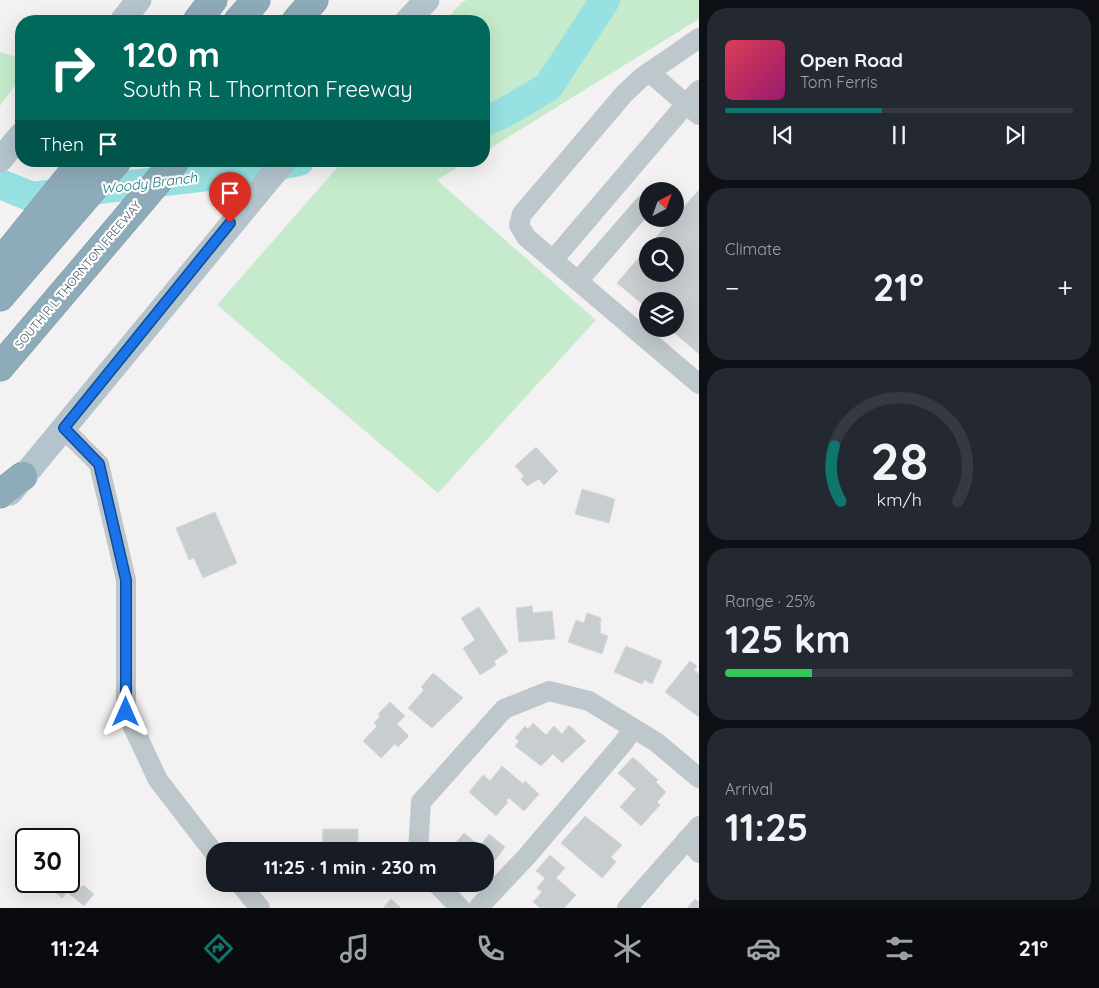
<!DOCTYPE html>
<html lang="en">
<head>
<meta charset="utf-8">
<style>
	body { margin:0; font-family:Quicksand,sans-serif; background:#242831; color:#f1f3f6; height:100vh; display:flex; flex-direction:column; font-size:19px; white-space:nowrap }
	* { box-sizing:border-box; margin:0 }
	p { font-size:16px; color:#9ea1a6 }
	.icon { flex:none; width:28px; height:28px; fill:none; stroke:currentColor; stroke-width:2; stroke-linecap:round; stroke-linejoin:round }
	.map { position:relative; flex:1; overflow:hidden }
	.sheet { display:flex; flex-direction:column; gap:8px; padding:8px; background:#0d0f14; width:400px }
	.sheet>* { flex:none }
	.guide { position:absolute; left:15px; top:15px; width:475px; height:152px; border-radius:20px; box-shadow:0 5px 20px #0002; background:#00695c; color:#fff; overflow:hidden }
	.needle { width:32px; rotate:41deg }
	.tools { position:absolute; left:639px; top:182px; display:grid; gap:10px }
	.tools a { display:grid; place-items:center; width:45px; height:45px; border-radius:50%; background:#171b24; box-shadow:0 5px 20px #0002; font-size:25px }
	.speed { position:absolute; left:15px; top:828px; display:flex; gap:10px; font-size:25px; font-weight:700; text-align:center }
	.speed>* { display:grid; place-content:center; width:65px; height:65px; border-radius:50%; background:#171b24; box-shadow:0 5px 20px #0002; line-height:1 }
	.speed .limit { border:2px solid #111; border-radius:8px; background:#fff; color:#111 }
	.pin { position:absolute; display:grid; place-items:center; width:42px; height:42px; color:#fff; margin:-51px -21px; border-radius:50% 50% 50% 0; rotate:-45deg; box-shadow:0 0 5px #0007 }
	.pin .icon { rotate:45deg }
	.me { position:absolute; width:55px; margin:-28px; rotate:0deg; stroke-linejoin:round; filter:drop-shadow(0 0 4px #0008) }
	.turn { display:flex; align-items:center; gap:18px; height:105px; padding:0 25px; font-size:22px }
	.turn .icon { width:65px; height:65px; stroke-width:2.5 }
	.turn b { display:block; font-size:35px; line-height:42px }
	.then { display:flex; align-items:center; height:48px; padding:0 25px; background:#0003; gap:10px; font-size:19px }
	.big { font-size:38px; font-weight:800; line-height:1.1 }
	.sheet .card { flex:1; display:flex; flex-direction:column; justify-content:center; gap:8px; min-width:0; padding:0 18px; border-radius:20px; background:#242831 }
	.sheet .dial { align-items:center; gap:0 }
	.dial svg { height:130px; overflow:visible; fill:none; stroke:#363941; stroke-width:7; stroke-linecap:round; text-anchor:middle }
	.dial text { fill:#f1f3f6; stroke:none }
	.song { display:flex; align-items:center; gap:15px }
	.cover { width:60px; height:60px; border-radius:8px; background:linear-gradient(135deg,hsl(350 70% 55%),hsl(320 70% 35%)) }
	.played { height:5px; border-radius:2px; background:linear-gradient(90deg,#0f766e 45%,#363941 45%) }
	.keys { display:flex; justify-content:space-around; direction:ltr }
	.heat { display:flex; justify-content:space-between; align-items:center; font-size:28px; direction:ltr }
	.charge { height:8px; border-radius:4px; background:linear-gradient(90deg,#34c759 25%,#363941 0) }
	.trip { position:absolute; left:206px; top:842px; width:288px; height:50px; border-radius:20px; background:#171b24; box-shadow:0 5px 20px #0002; font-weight:800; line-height:50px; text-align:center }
	.dock { display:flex; height:80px; justify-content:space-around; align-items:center; background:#090b0e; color:#9ea1a6 }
	.dock .icon { width:35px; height:35px }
	.dock .active { color:#0f766e }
	.dock b { font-size:22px; color:#f1f3f6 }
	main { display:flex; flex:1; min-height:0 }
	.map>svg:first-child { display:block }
</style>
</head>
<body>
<main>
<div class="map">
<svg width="699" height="908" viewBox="0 0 699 908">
	<rect width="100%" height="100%" fill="#f3f1f1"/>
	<!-- green -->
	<g fill="#c5ebcc">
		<polygon points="467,0 699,0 699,19 484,152 484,21 445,21 462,2"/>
		<polygon points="0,52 21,58 21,77 0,106"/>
		<polygon points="343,161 468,161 437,180 596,320 438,493 217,305"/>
	</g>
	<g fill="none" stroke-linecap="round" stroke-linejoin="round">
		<!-- river -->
		<g stroke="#97e1e3" stroke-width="30">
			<polyline points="484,121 502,114 548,87 605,0"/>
			<polyline points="0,184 32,197 249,171 299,161"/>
		</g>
	</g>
	<!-- building -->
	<g fill="#c8cdcf" stroke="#d5d8db">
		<polygon points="699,190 699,354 670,329 675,329 675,301 648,301 648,309 617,283 648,247 648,274 675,274 675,246 648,246"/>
		<polygon points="536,447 558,471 544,485 539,479 527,486 521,479 524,476 515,466"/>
		<polygon points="582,489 615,499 609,523 575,514"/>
		<polygon points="215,512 237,563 203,578 194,558 189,560 176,528"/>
		<polygon points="532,606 533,613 552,611 555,639 519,642 516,608"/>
		<polygon points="479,607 508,652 494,661 496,665 480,675 463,648 475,640 461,618"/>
		<polygon points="587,613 601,618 600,633 608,636 602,654 568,642 576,620 584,623"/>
		<polygon points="626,646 662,661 652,684 644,680 642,684 614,672"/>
		<polygon points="690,661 697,666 694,670 699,674 699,717 665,692"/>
		<polygon points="433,673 463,698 432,728 408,708 424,690 421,687"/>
		<polygon points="390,702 405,716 397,724 409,736 398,747 395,744 381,758 363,741 377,726 374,723 380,716 378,714"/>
		<polygon points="533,723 546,735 554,726 562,734 569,725 586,741 562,763 553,754 541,766 515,746 519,741 515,738 525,726 528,729"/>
		<polygon points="633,757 658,780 656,782 666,792 657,802 660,805 641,826 620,807 636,789 618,773"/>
		<polygon points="502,766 523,784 525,781 539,794 524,811 509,798 506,800 508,802 496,816 469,792 483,775 490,781"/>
		<polygon points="585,816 622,845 611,857 616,862 602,878 561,843"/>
		<polygon points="323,829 358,829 358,851 322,851"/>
		<polygon points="464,833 480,846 489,834 505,847 492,864 485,859 485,851 449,851"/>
		<polygon points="550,855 565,868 556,878 576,895 564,908 540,908 533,902 542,892 537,888 545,878 536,871"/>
		<polygon points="69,864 75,869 70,875 76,880 73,884 79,889 83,885 94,894 84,906 67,892 62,898 42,881 69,881"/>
		<polygon points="391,899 401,908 383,908"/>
		<polygon points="695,899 699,902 699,908 687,908"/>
	</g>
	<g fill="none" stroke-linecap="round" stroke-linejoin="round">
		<!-- highway casing -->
		<g stroke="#7996a5" stroke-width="29">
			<g id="highway">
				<polyline points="197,21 213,0"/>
				<polyline points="238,21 256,0"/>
				<polyline points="296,21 314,0"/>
				<polyline points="0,263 82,161"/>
				<polyline points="0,297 117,161"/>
				<polyline points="0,367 175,161"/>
				<polyline points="0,494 23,476"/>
			</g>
		</g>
		<!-- minor -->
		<g stroke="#bec7cb" stroke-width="20">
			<polyline points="649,72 686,104 699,90"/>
			<polyline points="699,115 686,104 553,260 699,384"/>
			<polyline points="553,260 526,237 519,225 522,214 624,94 641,78 699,38"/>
			<polyline points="578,281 644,205"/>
			<polyline points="63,428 99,464 126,580 126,712 158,780 215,854"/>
			<polyline points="687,839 699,853"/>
			<polyline points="418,851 421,802 504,709 549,691 589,701 656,742 699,778"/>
			<polyline points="240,884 260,908"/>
			<polyline points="437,884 460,908"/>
			<polyline points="478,908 528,855 624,742 633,728"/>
			<polyline points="627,908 699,826"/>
		</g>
		<!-- major -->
		<g stroke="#b3c4cc" stroke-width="25">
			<polyline points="122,21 139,0"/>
			<polyline points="407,21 427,0"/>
			<polyline points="0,160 21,135"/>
			<polyline points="10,493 284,161"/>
		</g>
		<!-- highway -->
		<use href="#highway" stroke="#8eabb9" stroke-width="28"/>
	</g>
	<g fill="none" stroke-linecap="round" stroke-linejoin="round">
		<!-- route casing -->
		<g stroke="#114b97" stroke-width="12">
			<polyline id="route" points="126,712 126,580 99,464 64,428 230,223"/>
		</g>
		<!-- route -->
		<use href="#route" stroke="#1a73e8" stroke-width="9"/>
	</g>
	<g text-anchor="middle" stroke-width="4.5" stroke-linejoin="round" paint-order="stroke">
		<!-- street labels -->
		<g font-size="12" fill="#4a575c" stroke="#fff">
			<text transform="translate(78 275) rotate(-50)" y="4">SOUTH R L THORNTON FREEWAY</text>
		</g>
		<!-- water labels -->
		<g font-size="14" font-style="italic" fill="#1b7e80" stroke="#fff">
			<text transform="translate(149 183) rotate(-7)" y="5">Woody Branch</text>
		</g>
	</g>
</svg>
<div class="tools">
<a><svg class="needle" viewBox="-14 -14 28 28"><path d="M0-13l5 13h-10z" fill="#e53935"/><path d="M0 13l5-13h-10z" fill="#9ea1a6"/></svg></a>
<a><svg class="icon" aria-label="search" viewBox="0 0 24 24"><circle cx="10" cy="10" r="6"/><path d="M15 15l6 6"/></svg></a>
<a><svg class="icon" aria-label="layers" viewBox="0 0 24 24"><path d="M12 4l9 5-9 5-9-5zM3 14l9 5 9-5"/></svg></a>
</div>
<div class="speed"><div class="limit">30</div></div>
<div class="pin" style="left:230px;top:223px;background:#d93025"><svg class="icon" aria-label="arrive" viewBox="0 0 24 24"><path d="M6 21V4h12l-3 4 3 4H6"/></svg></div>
<svg class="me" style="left:126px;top:712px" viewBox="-20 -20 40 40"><path d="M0-17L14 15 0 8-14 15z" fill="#1a73e8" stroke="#fff" stroke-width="4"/></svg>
<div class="trip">11:25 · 1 min · 230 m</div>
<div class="guide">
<div class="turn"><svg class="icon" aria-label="right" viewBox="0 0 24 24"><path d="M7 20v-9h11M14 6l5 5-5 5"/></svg><div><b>120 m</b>South R L Thornton Freeway</div></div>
<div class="then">Then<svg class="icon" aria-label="arrive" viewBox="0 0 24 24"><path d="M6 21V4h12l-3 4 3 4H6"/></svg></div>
</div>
</div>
<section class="sheet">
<div class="card">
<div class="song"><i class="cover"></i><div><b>Open Road</b><p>Tom Ferris</p></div></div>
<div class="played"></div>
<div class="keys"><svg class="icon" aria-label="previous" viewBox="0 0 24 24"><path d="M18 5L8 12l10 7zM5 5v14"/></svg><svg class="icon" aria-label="pause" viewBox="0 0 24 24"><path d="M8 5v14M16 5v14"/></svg><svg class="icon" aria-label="next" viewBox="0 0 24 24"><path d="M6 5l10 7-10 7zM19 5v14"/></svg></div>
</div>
<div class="card"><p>Climate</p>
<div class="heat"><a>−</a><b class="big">21°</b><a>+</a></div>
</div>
<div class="card dial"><svg viewBox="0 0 100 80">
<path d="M14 69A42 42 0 1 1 86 69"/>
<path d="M14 69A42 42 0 0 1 10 35" stroke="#0f766e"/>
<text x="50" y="56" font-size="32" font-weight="700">28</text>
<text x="50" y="72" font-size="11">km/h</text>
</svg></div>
<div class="card"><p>Range · 25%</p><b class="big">125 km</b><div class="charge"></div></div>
<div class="card"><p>Arrival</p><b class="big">11:25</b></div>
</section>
</main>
<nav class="dock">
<b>11:24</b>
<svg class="icon active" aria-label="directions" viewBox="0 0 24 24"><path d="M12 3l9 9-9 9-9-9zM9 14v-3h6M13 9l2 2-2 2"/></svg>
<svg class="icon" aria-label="music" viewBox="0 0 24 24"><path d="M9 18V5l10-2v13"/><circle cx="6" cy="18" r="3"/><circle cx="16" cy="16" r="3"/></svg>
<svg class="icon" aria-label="phone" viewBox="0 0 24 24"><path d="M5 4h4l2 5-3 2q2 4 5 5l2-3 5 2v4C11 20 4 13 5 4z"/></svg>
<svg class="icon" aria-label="climate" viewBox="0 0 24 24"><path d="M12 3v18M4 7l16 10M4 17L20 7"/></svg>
<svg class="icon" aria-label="car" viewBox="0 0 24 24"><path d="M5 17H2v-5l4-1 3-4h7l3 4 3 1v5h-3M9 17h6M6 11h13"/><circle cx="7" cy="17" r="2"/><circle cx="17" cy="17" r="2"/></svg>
<svg class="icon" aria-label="filters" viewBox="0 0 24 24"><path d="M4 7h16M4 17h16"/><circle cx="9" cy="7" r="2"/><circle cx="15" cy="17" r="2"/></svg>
<b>21°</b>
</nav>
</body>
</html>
